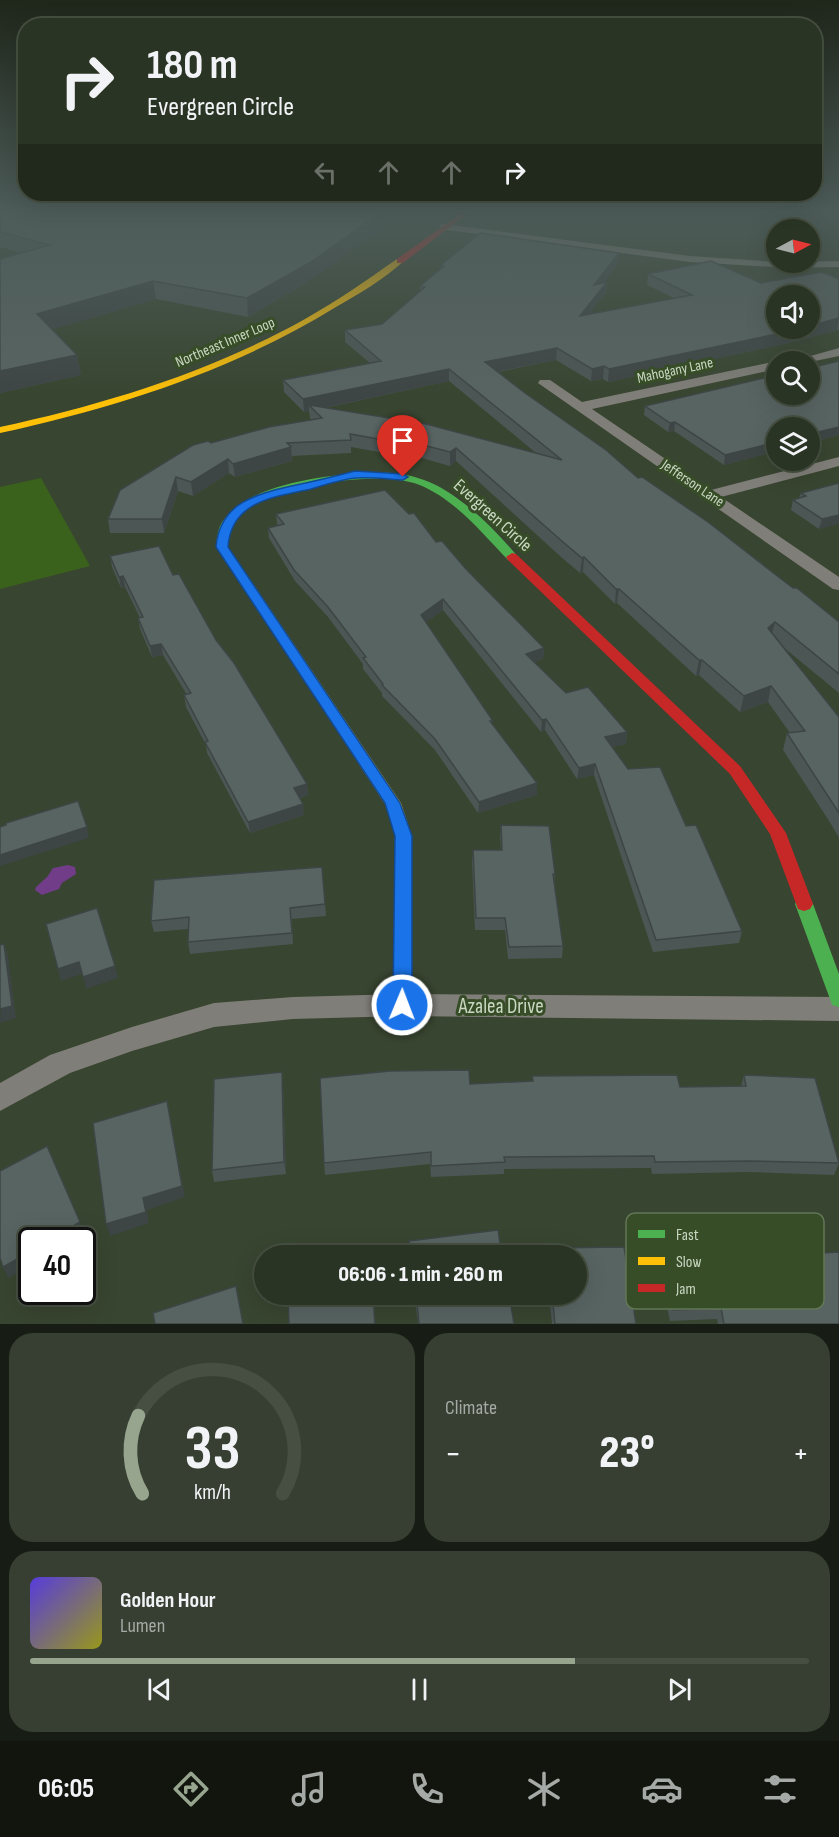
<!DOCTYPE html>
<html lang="en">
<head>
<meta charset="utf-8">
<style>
	body { margin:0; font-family:"Sofia Sans Condensed",sans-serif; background:#363f31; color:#f1f3f6; height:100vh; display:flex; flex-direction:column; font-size:22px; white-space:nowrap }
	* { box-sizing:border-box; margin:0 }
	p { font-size:20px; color:#a5aaa6 }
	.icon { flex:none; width:33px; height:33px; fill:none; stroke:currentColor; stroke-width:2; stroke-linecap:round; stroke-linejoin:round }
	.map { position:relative; height:1324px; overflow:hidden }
	.drawer { display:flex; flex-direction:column; gap:9px; padding:9px; background:#171d14; flex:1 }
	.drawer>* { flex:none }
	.banner { position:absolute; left:18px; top:18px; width:804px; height:183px; border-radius:24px; box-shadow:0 6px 24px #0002,0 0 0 2px #464f41; background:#2a3424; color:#f1f3f6; overflow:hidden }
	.needle { width:39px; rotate:83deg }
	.tools { position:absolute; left:766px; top:219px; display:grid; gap:12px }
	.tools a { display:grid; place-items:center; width:54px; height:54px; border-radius:50%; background:#2a3424; box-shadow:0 6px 24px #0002,0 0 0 2px #464f41; font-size:30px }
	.speed { position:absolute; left:18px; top:1227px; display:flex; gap:12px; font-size:30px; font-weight:700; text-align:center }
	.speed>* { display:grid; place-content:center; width:78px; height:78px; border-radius:50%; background:#2a3424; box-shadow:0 6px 24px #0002,0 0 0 2px #464f41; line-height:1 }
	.speed .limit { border:3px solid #111; border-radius:9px; background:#fff; color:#111 }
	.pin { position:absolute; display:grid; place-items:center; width:51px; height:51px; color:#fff; margin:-62px -26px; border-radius:50% 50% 50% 0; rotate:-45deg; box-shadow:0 0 6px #0007 }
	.pin .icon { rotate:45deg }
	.me { position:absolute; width:66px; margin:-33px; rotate:1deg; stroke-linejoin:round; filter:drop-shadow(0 0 4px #0008) }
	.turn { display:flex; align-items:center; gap:21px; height:126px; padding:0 30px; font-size:27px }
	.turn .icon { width:78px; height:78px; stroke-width:2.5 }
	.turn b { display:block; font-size:42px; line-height:51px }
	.lanes { display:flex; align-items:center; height:57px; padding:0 30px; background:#0003; justify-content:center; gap:30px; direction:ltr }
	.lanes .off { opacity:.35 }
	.big { font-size:45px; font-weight:800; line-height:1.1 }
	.drawer .tile { flex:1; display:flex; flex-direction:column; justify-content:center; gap:9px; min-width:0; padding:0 21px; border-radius:24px; background:#363f31 }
	.drawer .dial { align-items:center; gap:0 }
	.dial svg { height:156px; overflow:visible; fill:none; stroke:#464f41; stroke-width:7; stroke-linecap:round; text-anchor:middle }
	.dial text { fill:#f1f3f6; stroke:none }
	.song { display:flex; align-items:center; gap:18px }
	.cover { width:72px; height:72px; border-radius:9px; background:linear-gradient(135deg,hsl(250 70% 55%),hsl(60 70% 35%)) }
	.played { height:6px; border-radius:3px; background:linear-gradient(90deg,#97a58f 70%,#464f41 70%) }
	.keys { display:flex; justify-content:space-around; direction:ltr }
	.heat { display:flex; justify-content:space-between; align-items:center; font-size:33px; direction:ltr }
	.drawer .tiles { flex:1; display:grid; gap:9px; grid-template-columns:1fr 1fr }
	.tile:last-child { grid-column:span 2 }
	.trip { position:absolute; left:254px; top:1245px; width:333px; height:60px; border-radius:30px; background:#2a3424; box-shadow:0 6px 24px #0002,0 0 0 2px #464f41; font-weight:800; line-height:60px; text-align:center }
	.dock { display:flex; height:96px; justify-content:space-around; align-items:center; background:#11150e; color:#a5aaa6 }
	.dock .icon { width:42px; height:42px }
	.dock .current { color:#97a58f }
	.dock b { font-size:27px; color:#f1f3f6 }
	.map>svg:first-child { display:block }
</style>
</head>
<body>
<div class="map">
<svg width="839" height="1324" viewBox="0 0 839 1324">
	<rect width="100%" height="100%" fill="#384530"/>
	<!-- green -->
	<polygon fill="#3b621c" points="41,478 90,566 0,589 0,487"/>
	<!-- water -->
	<polygon fill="#713c88" points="68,865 75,867 76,874 62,883 59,889 42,895 35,890 36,887 47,877 53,868"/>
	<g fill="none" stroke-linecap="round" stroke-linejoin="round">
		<!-- street -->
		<g fill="#807e78" fill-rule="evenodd">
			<polygon points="443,224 690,256 777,262 839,261 839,267 789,268 690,262 440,229 440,225"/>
			<polygon points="839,348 839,356 810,362 789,362"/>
			<polygon points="777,361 777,369 592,409 711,490 839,457 839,466 721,497 839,577 839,590 833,589 538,383 540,380 550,380 582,402"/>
			<polygon points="403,994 839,997 839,1021 403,1016 293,1019 214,1027 132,1051 70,1073 0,1111 0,1083 50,1055 132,1027 214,1003 293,997"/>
		</g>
		<!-- fast -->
		<g fill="#4caf50" fill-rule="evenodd">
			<path d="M 377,472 C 393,473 408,474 424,480 C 457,491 496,530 518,557 L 512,561 L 508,560 C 481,532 454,498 417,484 C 376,470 261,485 234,521 C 229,528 229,539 228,547 L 254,585 L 252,588 L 244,588 L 216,547 C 217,536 218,525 226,517 C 254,482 335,474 377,472 Z"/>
			<polygon points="804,897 810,899 813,904 839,974 839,1007 832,1005 830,999 795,904 798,899"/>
		</g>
		<!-- slow -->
		<g fill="#ffc107" fill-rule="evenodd">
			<path d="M 397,259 L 404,261 C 384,279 359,294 336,307 C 232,371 118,407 0,433 L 0,427 C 106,404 210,372 305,319 C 337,301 367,280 397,259 Z"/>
			<polygon points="248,581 254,585 401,803 412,836 412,1005 410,1011 403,1013 396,1011 394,1005 396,836 385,804 242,585"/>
		</g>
		<!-- jam -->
		<g fill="#c62828" fill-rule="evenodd">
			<polygon points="464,211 471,211 403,263 397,263 397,259"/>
			<polygon points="512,553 516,554 740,766 786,833 813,904 810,909 804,911 798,909 770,834 730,774 508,560 506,557"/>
		</g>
	</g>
	<!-- wall -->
	<g fill="#4c5654" fill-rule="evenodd">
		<polygon points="0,211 384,227 312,279 248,317 156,299 53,329 77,355 81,375 0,393 0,259 21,253 0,247"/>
		<path d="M 619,253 L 618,263 L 603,283 L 607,282 L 606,293 L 589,314 L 674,298 L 647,285 L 648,274 L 761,283 L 839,279 L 839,330 L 837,330 L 793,342 L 608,382 L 603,379 L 591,381 L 556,360 L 498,372 L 638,478 L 839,622 L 839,693 L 783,647 L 839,717 L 839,838 L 831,824 L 783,750 L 787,733 L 790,733 L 768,702 L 740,712 L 699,675 L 696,676 L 617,603 L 615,604 L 583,572 L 580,573 L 561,557 L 456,461 L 450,466 L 404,453 L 401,456 L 351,447 L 351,453 L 292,456 L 292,461 L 235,477 L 229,473 L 193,496 L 178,491 L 164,533 L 110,533 L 108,519 L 211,443 L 312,420 L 310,418 L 309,411 L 304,412 L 284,392 L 283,380 L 370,363 L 345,342 L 345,330 L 382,324 L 420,291 L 420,286 L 441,268 L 441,265 ZM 449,381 L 536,453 L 325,408 Z"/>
		<polygon points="839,361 839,435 810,443 777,428 777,451 724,465 674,431 668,432 644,415 645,406"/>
		<polygon points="839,483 819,529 791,510 793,500 799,498 801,493"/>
		<polygon points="276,514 436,542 466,569 544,648 543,659 534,662 566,693 627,732 626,744 612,747 628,769 686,826 742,931 739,943 653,952 594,775 577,779 545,730 541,732 443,610 426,622 493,725 537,783 537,795 478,813 435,750 382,696 382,693 363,669 363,664 328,617 295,581 269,538 268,528 278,525 277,524"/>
		<polygon points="110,556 173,575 216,640 307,784 308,795 300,798 304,815 250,833 207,753 206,745 186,707 184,695 187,695 163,655 152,657 140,629 138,618 140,618 125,587 121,588 112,567"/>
		<polygon points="501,825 555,874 554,883 563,946 562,958 508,959 505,930 475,930 472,862 473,850 501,850 500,837"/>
		<polygon points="322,867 326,916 292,919 293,944 190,954 188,942 188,929 154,932 151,921"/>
		<polygon points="282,1072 283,1084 286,1174 214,1182 212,1170"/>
		<polygon points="744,1075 839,1163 834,1175 748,1172 652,1174 651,1168 504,1169 504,1174 431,1177 430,1164 325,1175 324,1163 470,1084 532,1081 532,1076 680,1087 741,1086"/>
		<polygon points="658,1239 753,1257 839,1324 718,1324 717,1319 670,1321 655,1251"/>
		<polygon points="624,1247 636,1324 552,1324 549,1294 576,1294 576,1256 546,1256 547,1248"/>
		<polygon points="414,1294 509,1294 514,1324 418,1324"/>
	</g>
	<!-- shaded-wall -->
	<g fill="#3e4645">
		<polygon points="383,211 384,227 312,279 248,317 247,298"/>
		<polygon points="619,253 618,263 593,296 594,285"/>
		<polygon points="153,281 156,299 41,333 37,314"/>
		<polygon points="607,282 606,293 579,327 580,316"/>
		<polygon points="839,318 837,330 793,342 608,382 609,369 802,328 810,328 810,326"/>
		<polygon points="557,348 556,360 485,374 485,362"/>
		<polygon points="77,355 81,375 0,393 0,371"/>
		<polygon points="604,366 603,379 591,381 592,369"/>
		<polygon points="449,369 449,381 314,410 309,405 309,411 304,412 303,399"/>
		<polygon points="675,422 674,431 668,432 670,423"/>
		<polygon points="839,427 839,435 810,443 810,434"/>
		<polygon points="404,440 404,453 401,456 401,443"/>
		<polygon points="777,442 777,451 724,465 725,455"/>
		<polygon points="291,447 292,461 235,477 233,464"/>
		<polygon points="456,448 456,461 450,466 450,452"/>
		<polygon points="228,459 229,473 193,496 191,482"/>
		<polygon points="176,477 178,491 164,533 162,519"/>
		<polygon points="839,515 839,524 819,529 822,519"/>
		<polygon points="584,557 583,572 580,573 582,558"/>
		<polygon points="123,576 125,587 121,588 119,577"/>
		<polygon points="616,589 619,589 617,603 615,604"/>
		<polygon points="443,599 443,610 421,626 421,615"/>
		<polygon points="775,622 771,637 768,628"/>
		<polygon points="161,644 163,655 152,657 150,646"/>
		<polygon points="544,648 543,659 525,665 526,654"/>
		<polygon points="699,660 702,660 699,675 696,676"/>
		<polygon points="771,686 768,702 740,712 744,696"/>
		<polygon points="546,719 545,730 541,732 542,720"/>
		<polygon points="627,732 626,744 604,749 605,737"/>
		<polygon points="595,764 594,775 577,779 579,768"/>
		<polygon points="537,783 537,795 478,813 479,802"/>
		<polygon points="307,784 308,795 295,799 294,788"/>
		<polygon points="303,804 304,815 250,833 248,822"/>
		<polygon points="87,827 89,838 0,866 0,855"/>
		<polygon points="4,944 8,956 16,1018 0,1023"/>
		<polygon points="79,962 82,974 61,981 58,969"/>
		<polygon points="115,966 118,978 86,989 83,977"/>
		<polygon points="282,1072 283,1084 286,1174 284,1162"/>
		<polygon points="167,1101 185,1197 147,1210 149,1223 110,1236 106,1224 143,1198"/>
		<polygon points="80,1222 84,1234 73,1240 49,1240"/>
		<polygon points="32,1251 32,1265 8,1278 3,1267"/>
	</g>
	<!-- building -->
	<g fill="#586462" stroke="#3e4645" stroke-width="1.5">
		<polygon points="0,211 383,211 311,262 247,298 153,281 37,314 77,355 0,371 0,259 50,245 0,232"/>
		<polygon points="480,233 619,253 594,285 607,282 580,316 692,295 648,274 711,261 761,283 822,272 839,279 839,318 810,326 810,296 777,296 777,328 802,328 796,330 609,369 604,366 592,369 557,348 485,362 525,393 606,450 638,478 642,477 708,522 793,588 797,588 839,622 839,674 775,622 768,628 839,717 839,813 787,733 805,731 771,686 744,696 702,660 699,660 619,589 616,589 584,557 582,558 563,542 456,448 450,452 404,440 401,443 350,434 351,440 287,443 291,447 233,464 228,459 191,482 176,477 162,519 108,519 120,490 193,445 208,441 211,443 269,427 322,418 309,405 426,424 562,460 449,369 303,399 283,380 381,361 345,330 382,324 425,287 420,286 444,266 441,265"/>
		<polygon points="839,361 839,427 810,434 810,428 777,428 777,442 725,455 675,422 670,423 645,406 777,375 777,394 810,394 810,368"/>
		<polygon points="839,483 839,515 822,519 793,500 806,496 801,493"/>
		<polygon points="385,490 409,514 414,513 436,542 442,541 466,569 544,648 526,654 566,693 588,687 627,732 605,737 628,769 660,767 686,826 696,825 742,931 656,940 595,764 579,768 546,719 542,720 443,599 421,615 493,721 490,721 537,783 479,802 435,739 382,685 383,684 363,658 366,657 328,607 294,570 268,528 284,524 276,514"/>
		<polygon points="159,546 173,575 179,574 216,640 234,663 307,784 294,788 303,804 248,822 205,742 208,741 184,695 191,693 161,644 150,646 138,618 143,617 123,576 119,577 110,556"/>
		<polygon points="78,801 87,827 0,855 0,827 6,825 6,823"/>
		<polygon points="501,825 549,826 555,874 553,874 563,946 509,947 505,918 476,918 473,850 502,850"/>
		<polygon points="322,867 325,904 290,908 292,933 188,942 189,917 151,921 154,880"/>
		<polygon points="97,908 115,966 83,977 79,962 58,969 46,924"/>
		<polygon points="4,944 12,1006 0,1009 0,945"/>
		<polygon points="469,1070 470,1084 533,1081 532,1076 677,1075 680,1087 746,1086 744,1075 815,1078 839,1163 751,1161 655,1162 654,1156 504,1157 505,1162 431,1166 431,1152 324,1163 320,1078 390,1071"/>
		<polygon points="282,1072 284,1162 212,1170 214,1079"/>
		<polygon points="167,1101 182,1186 143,1198 146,1212 106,1224 93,1123"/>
		<polygon points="47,1146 80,1222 49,1240 32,1240 32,1251 3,1267 0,1258 0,1171"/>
		<polygon points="498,1230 502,1256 411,1256 409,1241"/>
		<polygon points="747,1236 753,1257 839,1252 839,1324 724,1324 721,1308 673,1310 658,1239"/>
		<polygon points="624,1247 636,1324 555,1324 552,1294 576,1294 576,1256 548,1256 547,1248"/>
		<polygon points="236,1286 243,1324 155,1324 153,1313"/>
		<polygon points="288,1294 373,1294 375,1324 289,1324"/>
		<polygon points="416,1294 509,1294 514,1324 419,1324"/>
	</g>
	<!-- sky -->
	<linearGradient id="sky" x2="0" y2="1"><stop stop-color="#1f261a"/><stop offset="0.53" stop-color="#4d5c59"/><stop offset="1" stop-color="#4d5c59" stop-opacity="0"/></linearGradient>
	<rect width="839" height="396" fill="url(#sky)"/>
	<!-- route -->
	<path fill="#1a73e8" stroke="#114b97" stroke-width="1.5" d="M 355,471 L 403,474 L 408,477 L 403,480 C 388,479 371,477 356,478 C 341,479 325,485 311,489 C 274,497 231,501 228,547 L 400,803 L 412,836 L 412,1005 L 409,1011 L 402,1013 L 396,1011 L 393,1005 L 395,836 L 385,803 L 216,547 C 220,501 258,494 296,485 C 316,481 336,476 355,471 Z"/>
	<g text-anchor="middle" stroke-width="6" stroke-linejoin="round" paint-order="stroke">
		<!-- far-street labels -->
		<g font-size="15" fill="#cad8c2" stroke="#374d28">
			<text transform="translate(225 342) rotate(-23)" y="5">Northeast Inner Loop</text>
			<text transform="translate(675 370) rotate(-12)" y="5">Mahogany Lane</text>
			<text transform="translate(693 483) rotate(34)" y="5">Jefferson Lane</text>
		</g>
		<!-- street labels -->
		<g font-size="18" fill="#cad8c2" stroke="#374d28">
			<text transform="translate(493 515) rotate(42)" y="6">Evergreen Circle</text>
		</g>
		<!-- near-street labels -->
		<g font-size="21" fill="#cad8c2" stroke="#374d28">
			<text x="501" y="1013">Azalea Drive</text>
		</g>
	</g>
	<!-- legend -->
	<rect x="626" y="1213" width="198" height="96" rx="9" fill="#374d28" stroke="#637756" stroke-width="1.5"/>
	<rect x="638" y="1230" width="27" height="8" fill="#4caf50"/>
	<rect x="638" y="1257" width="27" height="8" fill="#ffc107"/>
	<rect x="638" y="1284" width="27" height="8" fill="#c62828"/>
	<g font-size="16" fill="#cad8c2">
		<text x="676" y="1240">Fast</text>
		<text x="676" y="1267">Slow</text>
		<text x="676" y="1294">Jam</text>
	</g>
</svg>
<div class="tools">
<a><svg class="needle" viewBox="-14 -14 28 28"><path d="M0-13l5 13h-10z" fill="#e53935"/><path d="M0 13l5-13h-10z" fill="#a5aaa6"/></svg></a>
<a><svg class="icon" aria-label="sound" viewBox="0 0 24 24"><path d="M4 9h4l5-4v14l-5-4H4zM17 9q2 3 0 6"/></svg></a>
<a><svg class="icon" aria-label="search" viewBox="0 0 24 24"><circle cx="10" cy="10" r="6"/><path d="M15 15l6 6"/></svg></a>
<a><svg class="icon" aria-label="layers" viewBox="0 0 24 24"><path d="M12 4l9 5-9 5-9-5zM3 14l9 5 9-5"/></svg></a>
</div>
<div class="speed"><div class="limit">40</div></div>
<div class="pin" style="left:403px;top:477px;background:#d93025"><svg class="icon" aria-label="arrive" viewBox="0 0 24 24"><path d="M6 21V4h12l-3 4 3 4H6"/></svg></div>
<svg class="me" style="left:402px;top:1005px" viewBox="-20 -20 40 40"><circle r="17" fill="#1a73e8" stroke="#fff" stroke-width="3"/><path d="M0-11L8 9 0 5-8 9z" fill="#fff"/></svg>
<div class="trip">06:06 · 1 min · 260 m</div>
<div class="banner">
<div class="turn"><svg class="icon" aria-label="right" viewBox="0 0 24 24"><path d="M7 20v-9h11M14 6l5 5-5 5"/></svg><div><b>180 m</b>Evergreen Circle</div></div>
<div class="lanes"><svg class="icon off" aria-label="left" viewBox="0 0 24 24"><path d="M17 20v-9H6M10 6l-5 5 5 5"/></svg><svg class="icon off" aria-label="ahead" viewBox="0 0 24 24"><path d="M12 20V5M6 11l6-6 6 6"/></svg><svg class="icon off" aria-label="ahead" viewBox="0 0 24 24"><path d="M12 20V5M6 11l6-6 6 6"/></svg><svg class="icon" aria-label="right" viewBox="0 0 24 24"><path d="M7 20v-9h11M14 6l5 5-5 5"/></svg></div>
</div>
</div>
<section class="drawer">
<div class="tiles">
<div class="tile dial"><svg viewBox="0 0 100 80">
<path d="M14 69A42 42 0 1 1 86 69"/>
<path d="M14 69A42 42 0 0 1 12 29" stroke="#97a58f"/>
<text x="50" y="56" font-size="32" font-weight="700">33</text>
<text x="50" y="72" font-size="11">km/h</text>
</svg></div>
<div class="tile"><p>Climate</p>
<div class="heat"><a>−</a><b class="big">23°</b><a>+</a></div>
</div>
<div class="tile">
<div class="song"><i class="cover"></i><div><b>Golden Hour</b><p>Lumen</p></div></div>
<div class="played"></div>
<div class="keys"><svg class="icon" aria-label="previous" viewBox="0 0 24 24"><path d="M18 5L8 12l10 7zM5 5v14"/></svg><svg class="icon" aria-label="pause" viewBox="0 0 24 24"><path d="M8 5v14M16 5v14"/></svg><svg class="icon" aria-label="next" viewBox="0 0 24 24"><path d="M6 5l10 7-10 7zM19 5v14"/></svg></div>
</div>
</div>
</section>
<nav class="dock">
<b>06:05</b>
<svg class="icon current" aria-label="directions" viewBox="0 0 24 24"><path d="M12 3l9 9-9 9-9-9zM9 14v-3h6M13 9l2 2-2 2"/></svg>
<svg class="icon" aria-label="music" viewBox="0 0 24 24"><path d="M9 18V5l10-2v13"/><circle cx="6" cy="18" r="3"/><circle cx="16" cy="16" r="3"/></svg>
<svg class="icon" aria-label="phone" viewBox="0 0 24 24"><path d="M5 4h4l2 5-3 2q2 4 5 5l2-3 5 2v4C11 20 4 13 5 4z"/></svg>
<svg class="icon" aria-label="climate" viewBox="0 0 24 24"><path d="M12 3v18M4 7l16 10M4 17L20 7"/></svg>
<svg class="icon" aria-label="car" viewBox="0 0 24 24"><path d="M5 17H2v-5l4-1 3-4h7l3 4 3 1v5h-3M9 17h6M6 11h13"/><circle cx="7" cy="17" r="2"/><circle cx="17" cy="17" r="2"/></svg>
<svg class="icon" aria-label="filters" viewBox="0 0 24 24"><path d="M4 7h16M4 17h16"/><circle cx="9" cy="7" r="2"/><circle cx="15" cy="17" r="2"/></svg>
</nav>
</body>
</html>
